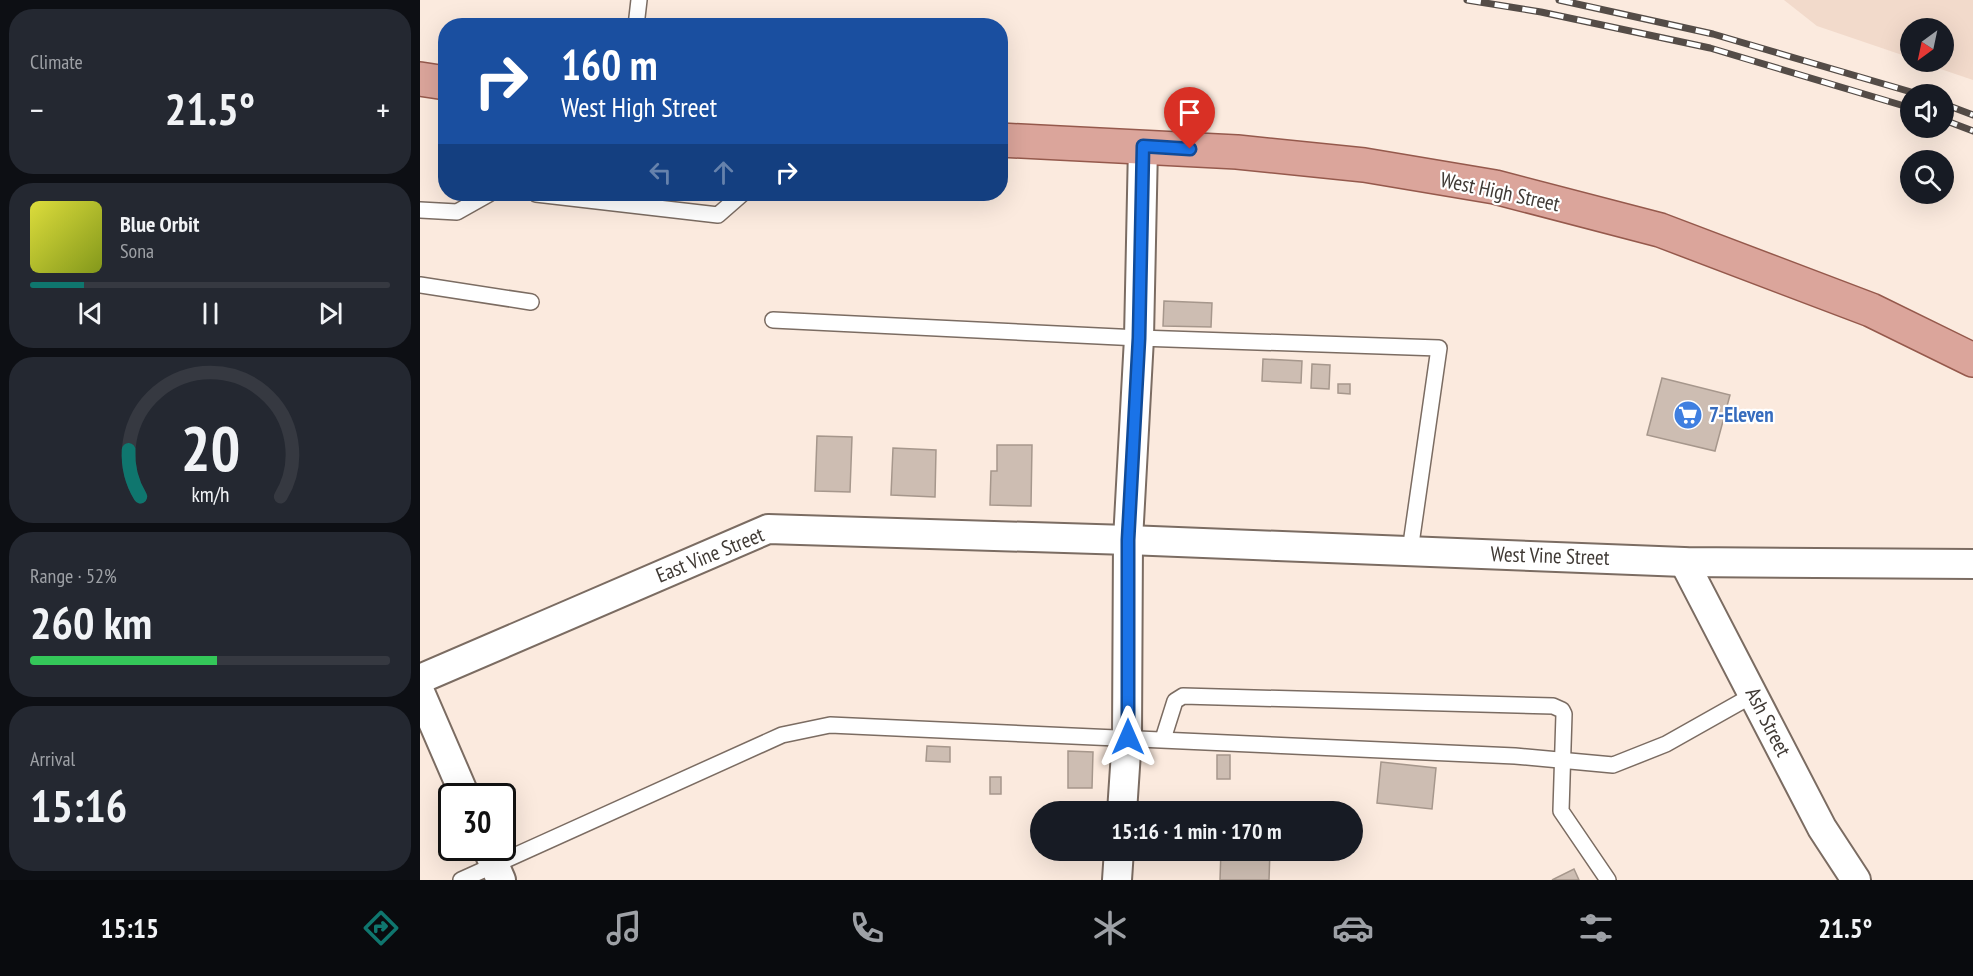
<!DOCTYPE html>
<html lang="en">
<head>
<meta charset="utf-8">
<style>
	body { margin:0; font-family:"PT Sans Narrow",sans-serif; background:#242831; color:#f1f3f6; height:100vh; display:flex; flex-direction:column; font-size:22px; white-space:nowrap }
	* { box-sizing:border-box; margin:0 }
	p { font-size:20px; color:#9ea1a6 }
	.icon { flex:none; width:33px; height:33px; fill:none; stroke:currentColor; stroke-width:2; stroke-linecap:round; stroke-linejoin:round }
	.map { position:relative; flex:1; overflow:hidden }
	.sheet { display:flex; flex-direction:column; gap:9px; padding:9px; background:#0d0f14; width:420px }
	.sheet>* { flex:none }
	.banner { position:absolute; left:18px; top:18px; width:570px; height:183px; border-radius:24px; box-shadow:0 6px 24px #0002; background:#1a4fa0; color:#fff; overflow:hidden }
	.needle { width:39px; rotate:213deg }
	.buttons { position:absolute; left:1480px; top:18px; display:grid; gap:12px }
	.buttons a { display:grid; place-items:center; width:54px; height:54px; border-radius:50%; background:#171b24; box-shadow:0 6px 24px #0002; font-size:30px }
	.speed { position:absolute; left:18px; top:783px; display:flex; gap:12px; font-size:30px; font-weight:700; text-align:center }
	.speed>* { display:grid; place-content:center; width:78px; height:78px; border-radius:50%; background:#171b24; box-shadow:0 6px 24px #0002; line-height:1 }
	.speed .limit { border:3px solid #111; border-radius:9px; background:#fff; color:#111 }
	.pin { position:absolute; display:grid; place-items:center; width:51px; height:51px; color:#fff; margin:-62px -26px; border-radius:50% 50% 50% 0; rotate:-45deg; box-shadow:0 0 6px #0007 }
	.pin .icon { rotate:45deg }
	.me { position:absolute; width:66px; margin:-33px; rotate:0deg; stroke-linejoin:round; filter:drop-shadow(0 0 4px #0008) }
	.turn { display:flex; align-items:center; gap:21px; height:126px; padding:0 24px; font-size:27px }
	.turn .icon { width:78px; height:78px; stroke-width:2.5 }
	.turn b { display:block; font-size:42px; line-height:51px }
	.lanes { display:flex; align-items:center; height:57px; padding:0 24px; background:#0003; justify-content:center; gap:30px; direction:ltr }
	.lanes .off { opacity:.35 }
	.big { font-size:45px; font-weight:600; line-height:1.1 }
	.sheet .tile { flex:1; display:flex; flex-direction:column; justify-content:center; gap:9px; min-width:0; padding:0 21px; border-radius:24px; background:#242831 }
	.sheet .dial { align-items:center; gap:0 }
	.dial svg { height:156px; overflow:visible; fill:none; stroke:#363941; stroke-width:7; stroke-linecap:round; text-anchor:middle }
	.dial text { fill:#f1f3f6; stroke:none }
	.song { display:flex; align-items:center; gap:18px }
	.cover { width:72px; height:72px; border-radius:9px; background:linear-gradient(135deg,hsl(60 70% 55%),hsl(70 70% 35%)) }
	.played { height:6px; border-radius:3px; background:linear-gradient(90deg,#0f766e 15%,#363941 15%) }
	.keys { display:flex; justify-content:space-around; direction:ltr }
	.heat { display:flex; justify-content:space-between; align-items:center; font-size:33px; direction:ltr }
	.charge { height:9px; border-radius:4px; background:linear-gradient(90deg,#34c759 52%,#363941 0) }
	.trip { position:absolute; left:610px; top:801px; width:333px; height:60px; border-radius:30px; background:#171b24; box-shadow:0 6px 24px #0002; font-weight:600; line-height:60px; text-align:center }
	.dock { display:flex; height:96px; justify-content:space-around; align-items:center; background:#090b0e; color:#9ea1a6 }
	.dock .icon { width:42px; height:42px }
	.dock .on { color:#0f766e }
	.dock b { font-size:27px; color:#f1f3f6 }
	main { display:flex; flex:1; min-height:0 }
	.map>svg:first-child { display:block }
</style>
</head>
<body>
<main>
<section class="sheet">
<div class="tile"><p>Climate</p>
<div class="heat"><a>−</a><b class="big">21.5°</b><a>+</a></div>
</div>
<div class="tile">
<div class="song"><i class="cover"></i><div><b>Blue Orbit</b><p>Sona</p></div></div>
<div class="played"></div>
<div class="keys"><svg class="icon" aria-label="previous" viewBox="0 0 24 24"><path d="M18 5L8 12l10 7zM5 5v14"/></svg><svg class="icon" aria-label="pause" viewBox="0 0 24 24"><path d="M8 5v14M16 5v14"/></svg><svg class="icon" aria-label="next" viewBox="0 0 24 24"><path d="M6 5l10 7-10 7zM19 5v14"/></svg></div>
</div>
<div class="tile dial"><svg viewBox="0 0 100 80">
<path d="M14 69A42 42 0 1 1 86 69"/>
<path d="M14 69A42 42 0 0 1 8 45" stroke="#0f766e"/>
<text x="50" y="56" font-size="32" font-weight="700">20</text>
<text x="50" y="72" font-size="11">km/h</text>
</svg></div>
<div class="tile"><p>Range · 52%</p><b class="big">260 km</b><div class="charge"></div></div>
<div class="tile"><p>Arrival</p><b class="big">15:16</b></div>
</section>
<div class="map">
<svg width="1553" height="880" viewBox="0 0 1553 880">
	<rect width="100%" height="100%" fill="#fbeade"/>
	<!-- built -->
	<polygon fill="#f2dacb" points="1364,0 1553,0 1553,80 1500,62 1524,62 1524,28 1491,28 1491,58 1397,26"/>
	<!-- building -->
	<g fill="#cdbdb2" stroke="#a6978c" stroke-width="1.5">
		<polygon points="744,301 792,303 791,327 743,326"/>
		<polygon points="843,359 882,361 881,383 842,381"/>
		<polygon points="892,364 910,365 909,389 891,388"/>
		<polygon points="1242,378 1310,395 1295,451 1227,435"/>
		<polygon points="918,384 930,384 930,394 918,393"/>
		<polygon points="397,436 432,437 430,492 395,491"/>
		<polygon points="577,445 612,445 611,506 570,505 571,471 577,471"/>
		<polygon points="473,448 516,450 515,497 471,495"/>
		<polygon points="507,746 530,747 530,762 506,761"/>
		<polygon points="648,751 673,752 672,788 648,788"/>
		<rect x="797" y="755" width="13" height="24"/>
		<polygon points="961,762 1016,768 1012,809 957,803"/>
		<rect x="570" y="777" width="11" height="17"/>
		<polygon points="801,850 850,850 849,880 800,880"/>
		<polygon points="1154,869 1159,880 1132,880"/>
	</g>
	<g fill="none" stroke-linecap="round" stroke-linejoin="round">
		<!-- lane casing -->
		<g stroke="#7b6c62" stroke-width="18">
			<g id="lane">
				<polyline points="216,26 219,0"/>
				<polyline points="116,194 298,215 322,194"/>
				<polyline points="0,210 37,212 69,194"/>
				<polyline points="0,285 111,302"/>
				<polyline points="353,320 719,338 1019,348 990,551"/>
				<polyline points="743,739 755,701 763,696 1133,706 1142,710 1144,714 1141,811 1188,880"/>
				<polyline points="41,880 362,735 410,725 1095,756 1193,765 1246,744 1333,695"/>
			</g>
		</g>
		<!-- street casing -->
		<g stroke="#7b6c62" stroke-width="32">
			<g id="street">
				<polyline points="1264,562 1402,828 1436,880"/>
				<polyline points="0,679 348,529 708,540 1264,562 1553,564"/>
				<polyline points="0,692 45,796"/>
				<polyline points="702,812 707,737 708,540 719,338 723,146"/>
				<polyline points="67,848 81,880"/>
				<polyline points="697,880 699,850"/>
			</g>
		</g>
		<!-- primary casing -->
		<g stroke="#95594c" stroke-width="36">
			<g id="primary">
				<polyline points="0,79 26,83"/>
				<polyline points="580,140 817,152 944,165 1075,187 1240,230 1451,310 1553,360"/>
			</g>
		</g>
		<!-- lane -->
		<use href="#lane" stroke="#fff" stroke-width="15"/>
		<!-- street -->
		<use href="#street" stroke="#fff" stroke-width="28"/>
		<!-- primary -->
		<use href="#primary" stroke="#dba59b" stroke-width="33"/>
		<!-- rail casing -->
		<g stroke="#544c47" stroke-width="7">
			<g id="rail">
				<polyline points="1047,0 1121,12 1290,48 1491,108"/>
				<polyline points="1139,0 1293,34 1498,94"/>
				<polyline points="1524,104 1553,115"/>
				<polyline points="1524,120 1553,131"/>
			</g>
		</g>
		<!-- rail -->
		<use href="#rail" stroke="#fff" stroke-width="4.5" stroke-dasharray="14" stroke-linecap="butt"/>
	</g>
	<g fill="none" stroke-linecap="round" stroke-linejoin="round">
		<!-- route casing -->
		<g stroke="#114b97" stroke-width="15">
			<polyline id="route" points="708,737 708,540 719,338 723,146 770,149"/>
		</g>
		<!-- route -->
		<use href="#route" stroke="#1a73e8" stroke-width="10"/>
	</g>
	<!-- icons -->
	<defs>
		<g id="supermarket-disc" transform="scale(1.5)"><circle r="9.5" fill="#3f7fe0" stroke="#fff"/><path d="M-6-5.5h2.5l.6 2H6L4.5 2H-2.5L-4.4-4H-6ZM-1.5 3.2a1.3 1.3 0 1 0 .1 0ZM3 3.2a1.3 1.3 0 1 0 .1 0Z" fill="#fff"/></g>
	</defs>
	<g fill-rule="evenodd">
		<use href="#supermarket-disc" x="1268" y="415"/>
	</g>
	<g text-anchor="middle" stroke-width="4.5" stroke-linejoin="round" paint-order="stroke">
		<!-- street labels -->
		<g font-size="21" fill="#403a35" stroke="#fff">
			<text transform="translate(1080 192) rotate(12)" y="7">West High Street</text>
			<text transform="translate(290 555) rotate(-22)" y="7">East Vine Street</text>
			<text transform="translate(1130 556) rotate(2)" y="7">West Vine Street</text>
			<text transform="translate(1348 722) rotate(63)" y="7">Ash Street</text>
		</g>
		<!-- shop labels -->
		<g font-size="21" font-weight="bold" fill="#366cbe" stroke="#fff" text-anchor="start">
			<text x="1289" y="422">7-Eleven</text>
		</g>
	</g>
</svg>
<div class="buttons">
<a><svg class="needle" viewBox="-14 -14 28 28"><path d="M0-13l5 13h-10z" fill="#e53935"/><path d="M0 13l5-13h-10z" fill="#9ea1a6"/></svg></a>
<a><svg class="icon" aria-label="sound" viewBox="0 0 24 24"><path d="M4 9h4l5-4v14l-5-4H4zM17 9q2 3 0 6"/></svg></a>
<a><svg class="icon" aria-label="search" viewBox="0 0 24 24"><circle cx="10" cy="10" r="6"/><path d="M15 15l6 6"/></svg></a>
</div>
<div class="speed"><div class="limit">30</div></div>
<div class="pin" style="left:770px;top:149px;background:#d93025"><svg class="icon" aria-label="arrive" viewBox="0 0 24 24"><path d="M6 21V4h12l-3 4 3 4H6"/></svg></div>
<svg class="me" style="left:708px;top:737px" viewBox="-20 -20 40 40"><path d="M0-17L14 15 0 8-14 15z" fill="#1a73e8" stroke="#fff" stroke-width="4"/></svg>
<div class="trip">15:16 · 1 min · 170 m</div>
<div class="banner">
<div class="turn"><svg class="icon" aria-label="right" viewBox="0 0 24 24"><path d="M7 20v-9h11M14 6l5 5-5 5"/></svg><div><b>160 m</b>West High Street</div></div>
<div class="lanes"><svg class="icon off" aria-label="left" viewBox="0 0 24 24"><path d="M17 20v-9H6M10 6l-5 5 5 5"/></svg><svg class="icon off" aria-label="ahead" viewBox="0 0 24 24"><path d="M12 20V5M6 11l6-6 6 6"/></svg><svg class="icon" aria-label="right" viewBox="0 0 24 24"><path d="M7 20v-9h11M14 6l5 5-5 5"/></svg></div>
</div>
</div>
</main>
<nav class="dock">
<b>15:15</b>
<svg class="icon on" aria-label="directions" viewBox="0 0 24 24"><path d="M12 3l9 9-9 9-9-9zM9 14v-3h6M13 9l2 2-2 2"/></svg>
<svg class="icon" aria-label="music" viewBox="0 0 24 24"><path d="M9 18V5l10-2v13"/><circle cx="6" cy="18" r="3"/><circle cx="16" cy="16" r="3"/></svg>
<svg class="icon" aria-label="phone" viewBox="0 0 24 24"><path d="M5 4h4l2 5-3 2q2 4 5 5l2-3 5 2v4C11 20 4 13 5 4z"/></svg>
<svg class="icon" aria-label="climate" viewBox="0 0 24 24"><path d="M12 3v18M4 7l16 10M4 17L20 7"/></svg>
<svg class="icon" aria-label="car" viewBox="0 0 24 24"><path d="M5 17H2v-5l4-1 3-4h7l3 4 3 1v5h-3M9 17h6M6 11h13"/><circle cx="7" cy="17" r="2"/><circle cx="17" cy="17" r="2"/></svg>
<svg class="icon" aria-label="filters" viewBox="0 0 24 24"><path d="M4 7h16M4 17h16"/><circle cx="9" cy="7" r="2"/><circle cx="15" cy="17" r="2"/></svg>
<b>21.5°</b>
</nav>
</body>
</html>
